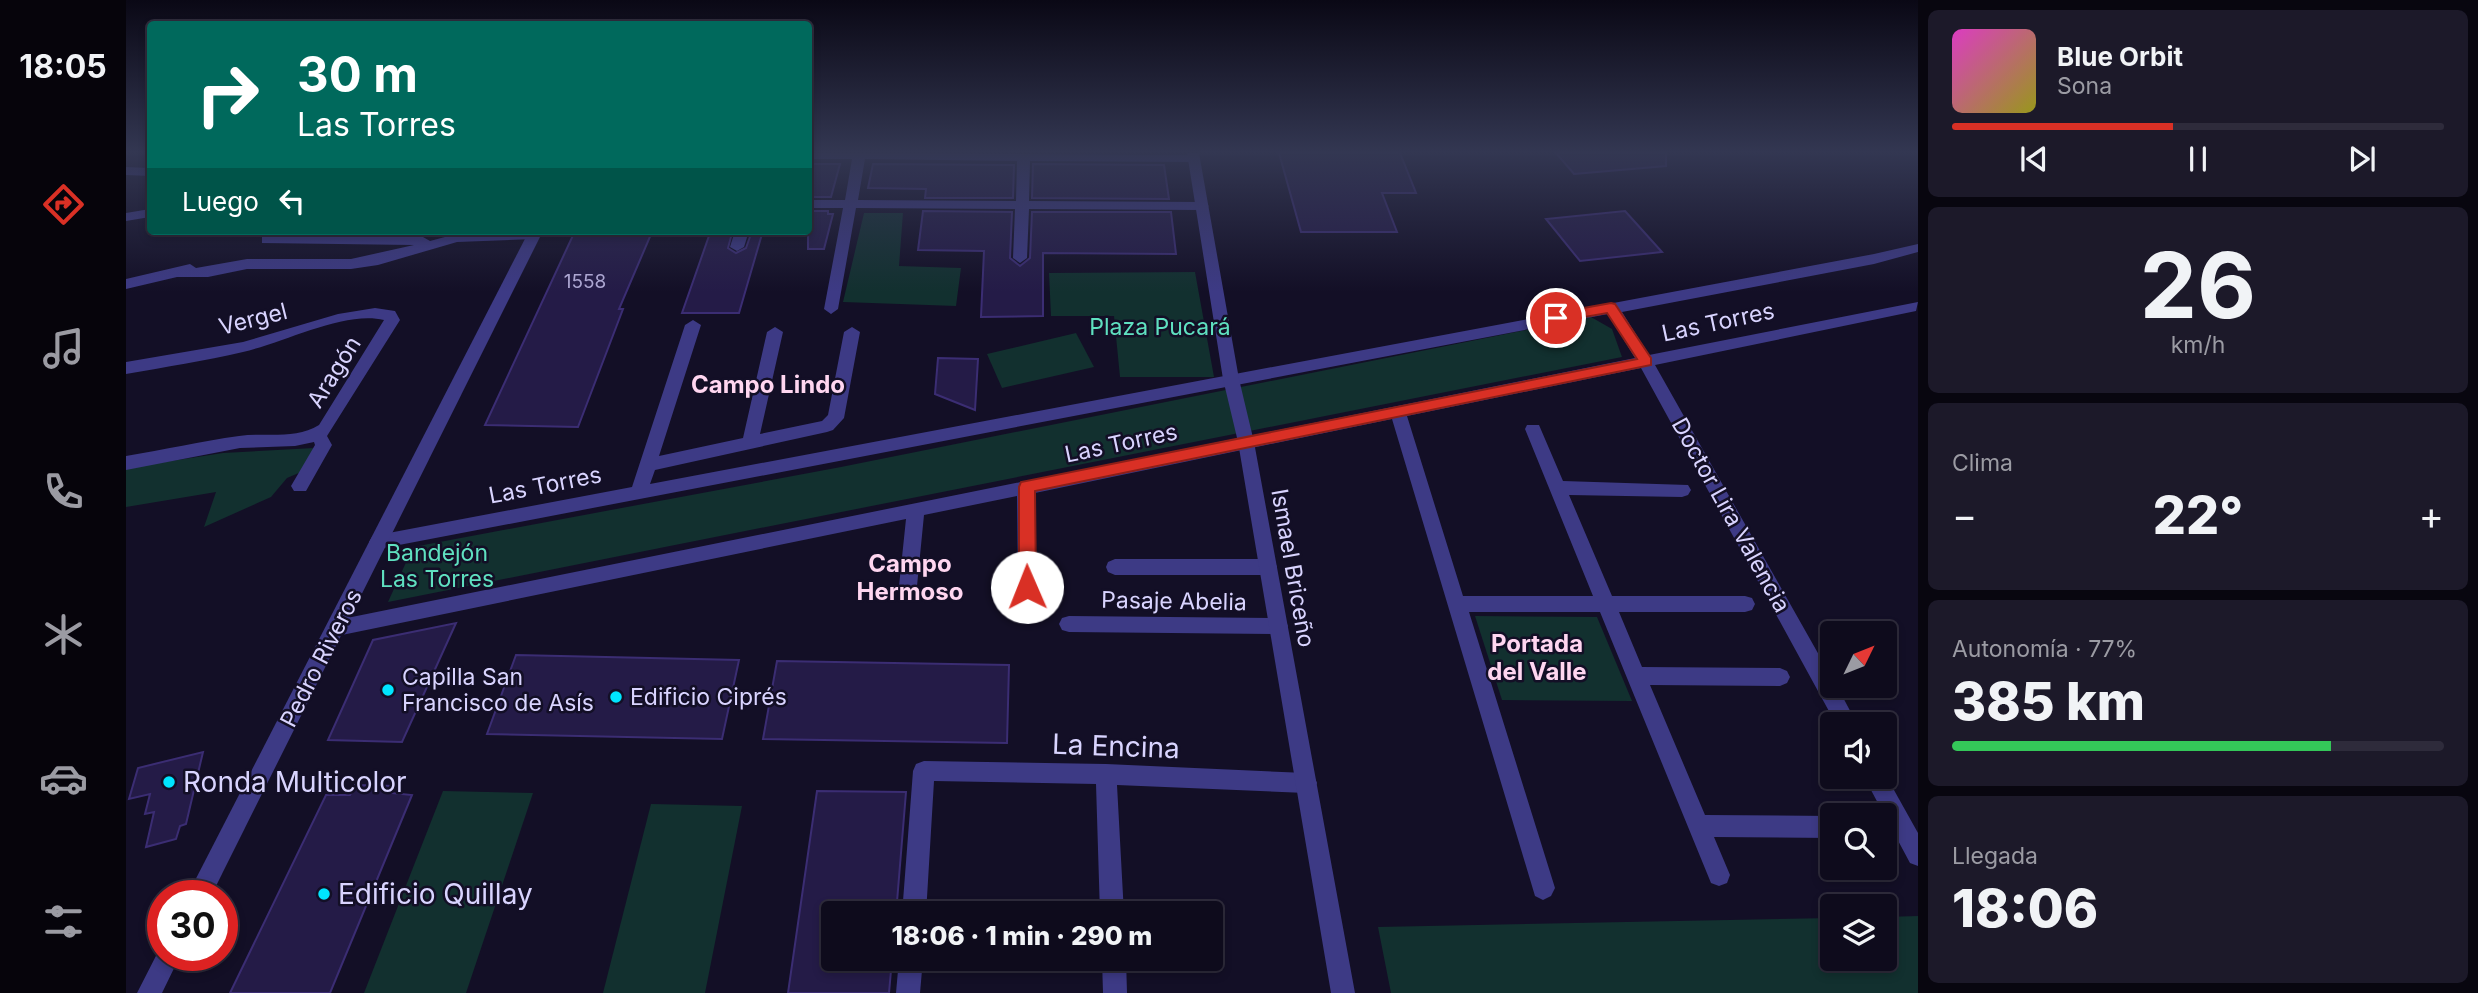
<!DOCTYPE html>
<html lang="es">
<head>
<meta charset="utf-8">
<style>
	body { margin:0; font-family:Inter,sans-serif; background:#1c1929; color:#f1f3f6; height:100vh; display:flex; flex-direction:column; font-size:26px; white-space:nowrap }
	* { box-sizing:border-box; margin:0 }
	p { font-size:23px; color:#9b9ba3 }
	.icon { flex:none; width:38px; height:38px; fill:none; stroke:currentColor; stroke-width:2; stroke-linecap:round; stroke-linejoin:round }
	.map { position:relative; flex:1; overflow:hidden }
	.side { display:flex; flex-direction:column; gap:10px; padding:10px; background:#08060f; width:560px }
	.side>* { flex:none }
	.top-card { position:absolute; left:21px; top:21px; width:665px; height:214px; border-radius:7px; box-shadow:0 4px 10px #0003,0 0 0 2px #2e2b3b; background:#00695c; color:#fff; overflow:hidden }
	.needle { width:46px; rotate:47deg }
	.fabs { position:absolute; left:1694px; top:621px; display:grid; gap:14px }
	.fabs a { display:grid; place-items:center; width:77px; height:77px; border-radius:7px; background:#0e0b1c; box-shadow:0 4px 10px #0003,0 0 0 2px #2e2b3b; font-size:35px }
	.speed { position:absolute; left:21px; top:880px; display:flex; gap:14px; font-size:35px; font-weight:700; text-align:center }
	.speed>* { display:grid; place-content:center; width:91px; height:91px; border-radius:50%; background:#0e0b1c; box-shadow:0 4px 10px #0003,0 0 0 2px #2e2b3b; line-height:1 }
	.speed .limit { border:10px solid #d22; background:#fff; color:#111 }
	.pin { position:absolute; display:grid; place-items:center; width:60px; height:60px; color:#fff; margin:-30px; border:4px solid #fff; border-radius:50%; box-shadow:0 2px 7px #0007 }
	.me { position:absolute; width:77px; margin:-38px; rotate:359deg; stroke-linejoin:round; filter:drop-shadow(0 0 5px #0008) }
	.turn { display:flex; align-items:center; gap:24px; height:147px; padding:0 35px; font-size:32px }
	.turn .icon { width:91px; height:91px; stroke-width:2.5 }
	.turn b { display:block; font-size:49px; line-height:60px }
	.then { display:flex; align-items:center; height:66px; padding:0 35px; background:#0003; gap:14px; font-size:26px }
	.big { font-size:52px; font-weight:800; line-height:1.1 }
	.side .tile { flex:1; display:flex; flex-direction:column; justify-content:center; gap:10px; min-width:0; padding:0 24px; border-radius:10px; background:#1c1929 }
	.side .dial { align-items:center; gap:0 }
	.dial b { font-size:91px; line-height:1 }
	.song { display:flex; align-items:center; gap:21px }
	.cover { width:84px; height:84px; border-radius:10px; background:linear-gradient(135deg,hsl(310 70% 55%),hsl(60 70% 35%)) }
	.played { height:7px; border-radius:4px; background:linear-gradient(90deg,#d93025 45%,#2e2b3b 45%) }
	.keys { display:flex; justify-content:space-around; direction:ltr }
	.heat { display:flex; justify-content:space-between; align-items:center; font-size:38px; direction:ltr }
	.charge { height:10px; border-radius:5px; background:linear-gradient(90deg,#34c759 77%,#2e2b3b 0) }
	.trip { position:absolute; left:695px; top:901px; width:402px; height:70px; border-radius:7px; background:#0e0b1c; box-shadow:0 4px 10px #0003,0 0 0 2px #2e2b3b; font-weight:800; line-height:70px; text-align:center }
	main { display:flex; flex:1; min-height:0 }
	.dock { display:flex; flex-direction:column; width:126px; justify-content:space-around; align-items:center; background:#06040b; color:#9b9ba3 }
	.dock .icon { width:49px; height:49px }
	.dock .current { color:#d93025 }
	.dock b { font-size:32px; color:#f1f3f6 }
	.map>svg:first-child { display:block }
</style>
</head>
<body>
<main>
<nav class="dock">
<b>18:05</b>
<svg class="icon current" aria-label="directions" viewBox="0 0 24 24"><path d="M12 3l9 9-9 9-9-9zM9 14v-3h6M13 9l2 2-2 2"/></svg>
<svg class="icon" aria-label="music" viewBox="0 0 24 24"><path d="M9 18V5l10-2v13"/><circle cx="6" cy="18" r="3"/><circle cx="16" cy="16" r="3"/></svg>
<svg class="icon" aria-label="phone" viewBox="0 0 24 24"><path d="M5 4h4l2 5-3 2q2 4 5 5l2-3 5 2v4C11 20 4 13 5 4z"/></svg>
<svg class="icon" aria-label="climate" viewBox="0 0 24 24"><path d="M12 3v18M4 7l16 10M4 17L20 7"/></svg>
<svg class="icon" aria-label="car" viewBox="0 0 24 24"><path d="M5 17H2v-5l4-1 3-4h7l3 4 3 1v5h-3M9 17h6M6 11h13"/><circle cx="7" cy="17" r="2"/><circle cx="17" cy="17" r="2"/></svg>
<svg class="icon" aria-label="filters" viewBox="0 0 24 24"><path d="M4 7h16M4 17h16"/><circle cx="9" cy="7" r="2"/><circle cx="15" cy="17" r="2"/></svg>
</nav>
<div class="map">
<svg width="1792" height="993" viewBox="0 0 1792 993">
	<rect width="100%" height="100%" fill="#130f26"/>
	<!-- green -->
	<g fill="#12302f">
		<polygon points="738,213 777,213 773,266 835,268 830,306 717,302"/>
		<polygon points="1069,272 1088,377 994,377 988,316 925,316 923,273"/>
		<polygon points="1465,317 1486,329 1496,357 262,602 287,547 715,467"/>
		<polygon points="950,333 968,367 876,388 861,354"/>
		<polygon points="188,448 175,472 161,478 145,497 78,527 90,492 0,507 0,468 97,453"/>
		<polygon points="1349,616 1471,617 1506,701 1376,700"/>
		<polygon points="317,791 407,793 340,993 238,993"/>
		<polygon points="525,804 616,806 579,993 477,993"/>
		<polygon points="1792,916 1792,993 1265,993 1252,927 1706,918 1706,959 1759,959 1759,917"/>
	</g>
	<!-- building -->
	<g fill="#241b47" stroke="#3b2d73" stroke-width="2">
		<polygon points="1153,153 1274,153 1290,193 1256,193 1271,232 1175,232"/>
		<polygon points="1430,153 1540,153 1540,166 1448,174"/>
		<polygon points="682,164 714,164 705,197 682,197"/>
		<polygon points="747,164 888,165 887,198 799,198 800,189 742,188"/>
		<polygon points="907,164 1038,165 1043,199 906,198"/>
		<polygon points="682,211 702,211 702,214 707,214 698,249 682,249"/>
		<polygon points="797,211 886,212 884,258 894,266 904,258 906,212 1045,212 1050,254 917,253 917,316 855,317 858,251 792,250"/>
		<polygon points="1499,211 1536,252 1454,261 1420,219"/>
		<polygon points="449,231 526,232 493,309 497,309 452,427 359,425"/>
		<polygon points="584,233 606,233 602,248 610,253 620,248 625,234 636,234 613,313 556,313"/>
		<polygon points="812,358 852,359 849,410 809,394"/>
		<polygon points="330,623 276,742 202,740 247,640"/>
		<polygon points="390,655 613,660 596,739 361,734"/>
		<polygon points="651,661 883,665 881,743 637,739"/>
		<polygon points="77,752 60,824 54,826 50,839 20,847 28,812 19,814 24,794 3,799 12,768"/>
		<polygon points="229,785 268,786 265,793 286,795 204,993 104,993 200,795 224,795"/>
		<polygon points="691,791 780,792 770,914 707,914 707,959 766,959 763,993 662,993"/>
	</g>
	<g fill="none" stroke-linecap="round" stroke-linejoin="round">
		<!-- minor -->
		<g fill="#3d3a85" fill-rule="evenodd">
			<path d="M 682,153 L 1068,155 L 1074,159 L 1073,162 L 904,161 L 903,201 L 1076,202 L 1083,206 L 1076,210 L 903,209 L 901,258 L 894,263 L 887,258 L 889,209 L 730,208 L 712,309 L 705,314 L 698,309 L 717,208 L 682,208 L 682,200 L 719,200 L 726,159 L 682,159 ZM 739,159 L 891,161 L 890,201 L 732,200 Z"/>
			<polygon points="0,167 24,168 24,176 0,175"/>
			<polygon points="24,209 24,217 0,221 0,213"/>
			<polygon points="400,231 413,232 415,235 408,239 331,242 252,265 225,269 121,269 82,277 51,277 0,289 0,279 64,264 70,268 121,259 225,259 288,245 136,243 136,237 141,236 297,237 304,241 330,234"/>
			<polygon points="609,231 623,231 618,247 611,251 604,247"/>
			<polygon points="1792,244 1792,252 1748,264 1496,312 1523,355 1792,302 1790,311 1529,365 1706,678 1706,686 1711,686 1731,724 1710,724 1515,368 1281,416 1337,596 1467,596 1399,429 1401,425 1413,425 1437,481 1562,485 1565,490 1562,495 1556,497 1443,495 1486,596 1619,596 1626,598 1629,604 1626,610 1619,612 1493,612 1516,667 1654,668 1661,671 1664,677 1661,683 1654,686 1524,685 1579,815 1706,816 1706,838 1588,837 1604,875 1601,883 1593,886 1585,883 1474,612 1343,612 1429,888 1425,896 1417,900 1409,896 1266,419 909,493 910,587 908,593 901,595 894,593 892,587 891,496 798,515 791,586 789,592 782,594 775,592 773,586 780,519 211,636 204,634 201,628 204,622 211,620 1509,358 1482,314 252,549 246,547 243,542 246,537 252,535 506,487 559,325 567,320 575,325 533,456 617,438 641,332 649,327 657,332 634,434 696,421 702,415 718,332 726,327 734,332 718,418 707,430 701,432 529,470 524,484 1748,254"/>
			<path d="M 249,308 L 269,311 L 274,320 L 201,436 L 206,445 L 180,491 L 168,491 L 165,486 L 189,445 L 188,442 L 169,446 L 114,448 L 0,470 L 0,456 C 38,450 75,441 113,436 C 140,432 169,440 193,425 L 258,320 C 219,310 157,343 117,352 C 79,361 39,367 0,374 L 0,362 L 117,342 L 212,314 Z"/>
			<polygon points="989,559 1142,559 1149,562 1151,567 1149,572 1142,575 989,575 982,572 980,567 982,562"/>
			<polygon points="943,616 1152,618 1159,620 1162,626 1159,632 1152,634 943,632 936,630 933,624 936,618"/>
			<polygon points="798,761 980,764 1180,773 1188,776 1191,783 1188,790 1180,793 991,785 998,914 974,914 970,784 808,781 800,914 776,914 787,771 790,764"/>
			<polygon points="1759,774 1792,833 1792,866 1784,863 1738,777 1759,777"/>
			<polygon points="773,959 797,959 794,993 770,993"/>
			<polygon points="976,959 1000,959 1001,993 977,993"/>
		</g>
		<!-- tertiary -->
		<g fill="#3d3a85" fill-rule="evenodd">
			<polygon points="1061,153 1073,153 1113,379 1128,442 1229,993 1205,993 1112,442 1097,379"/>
			<polygon points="403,231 417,231 85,896 61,896"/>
			<polygon points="37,946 37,956 54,956 36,993 11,993 34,948"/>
		</g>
	</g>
	<!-- sky -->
	<linearGradient id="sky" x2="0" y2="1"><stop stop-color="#0a0815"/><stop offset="0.52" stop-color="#333752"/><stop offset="1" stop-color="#333752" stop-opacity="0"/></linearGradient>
	<rect width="1792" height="292" fill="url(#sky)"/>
	<!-- route -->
	<polygon fill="#d93025" stroke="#8d1f18" stroke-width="2" points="1485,303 1489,304 1525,358 1525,365 909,491 910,587 907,592 901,594 895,592 893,587 893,487 895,482 1511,359 1481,313 1430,322 1423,318 1430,313"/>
	<!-- markers -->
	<g fill="#00e5ff" stroke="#130f26" stroke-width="2.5">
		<circle cx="262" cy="690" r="7"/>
		<circle cx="490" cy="697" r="7"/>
		<circle cx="43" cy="782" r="7"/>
		<circle cx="198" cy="894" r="7"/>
	</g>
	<g text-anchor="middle" stroke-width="5" stroke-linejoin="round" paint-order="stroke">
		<!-- number labels -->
		<g font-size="19" fill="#aca6d1">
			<text x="459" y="288">1558</text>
		</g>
		<!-- street labels -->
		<g font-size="23" fill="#d9d4ff" stroke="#130f26">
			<text transform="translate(127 319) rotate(-14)" y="8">Vergel</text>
			<text transform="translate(1592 322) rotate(-12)" y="8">Las Torres</text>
			<text transform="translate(208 372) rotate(-58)" y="8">Aragón</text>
			<text transform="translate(995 443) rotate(-12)" y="8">Las Torres</text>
			<text transform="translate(419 485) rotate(-11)" y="8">Las Torres</text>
			<text transform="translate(1605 515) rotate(61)" y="8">Doctor Lira Valencia</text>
			<text transform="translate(1167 568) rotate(80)" y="8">Ismael Briceño</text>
			<text transform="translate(1048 601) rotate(1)" y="8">Pasaje Abelia</text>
			<text transform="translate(195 658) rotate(-63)" y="8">Pedro Riveros</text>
		</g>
		<!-- park labels -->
		<g font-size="23" fill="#5fe0c0" stroke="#130f26">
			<text x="1034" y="335">Plaza Pucará</text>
			<text x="311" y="561">Bandejón<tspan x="311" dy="26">Las Torres</tspan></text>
		</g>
		<!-- poi labels -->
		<g font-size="23" fill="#d9d4ff" stroke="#130f26" text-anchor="start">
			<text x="276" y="685">Capilla San<tspan x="276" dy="26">Francisco de Asís</tspan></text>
			<text x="504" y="705">Edificio Ciprés</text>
		</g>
		<!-- neighbourhood labels -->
		<g font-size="24" font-weight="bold" fill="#ffd6f0" stroke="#130f26">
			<text x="642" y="393">Campo Lindo</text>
			<text x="784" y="572">Campo<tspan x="784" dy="28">Hermoso</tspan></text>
			<text x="1411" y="652">Portada<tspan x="1411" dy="28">del Valle</tspan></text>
		</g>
		<!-- near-street labels -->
		<g font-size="28" fill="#d9d4ff" stroke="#130f26">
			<text transform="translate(990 746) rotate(2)" y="10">La Encina</text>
		</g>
		<!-- near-poi labels -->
		<g font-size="28" fill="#d9d4ff" stroke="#130f26" text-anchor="start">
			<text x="57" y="792">Ronda Multicolor</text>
			<text x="212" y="904">Edificio Quillay</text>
		</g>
	</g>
</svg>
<div class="fabs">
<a><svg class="needle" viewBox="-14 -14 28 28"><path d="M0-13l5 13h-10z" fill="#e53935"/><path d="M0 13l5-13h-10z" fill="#9b9ba3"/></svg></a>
<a><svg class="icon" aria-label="sound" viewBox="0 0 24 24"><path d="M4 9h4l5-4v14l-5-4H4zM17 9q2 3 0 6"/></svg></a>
<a><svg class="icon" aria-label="search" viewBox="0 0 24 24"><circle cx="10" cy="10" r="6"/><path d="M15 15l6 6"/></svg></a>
<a><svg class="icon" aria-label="layers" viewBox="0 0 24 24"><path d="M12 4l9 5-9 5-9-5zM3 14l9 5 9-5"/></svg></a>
</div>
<div class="speed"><div class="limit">30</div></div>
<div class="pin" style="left:1430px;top:318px;background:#d93025"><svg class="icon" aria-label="arrive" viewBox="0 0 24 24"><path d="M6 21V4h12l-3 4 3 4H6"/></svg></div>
<svg class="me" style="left:901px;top:587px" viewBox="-20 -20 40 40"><circle r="19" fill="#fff"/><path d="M0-13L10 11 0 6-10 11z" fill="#d93025"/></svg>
<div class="trip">18:06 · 1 min · 290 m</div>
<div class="top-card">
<div class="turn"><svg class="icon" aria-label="right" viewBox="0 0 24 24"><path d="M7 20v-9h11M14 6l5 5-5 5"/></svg><div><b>30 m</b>Las Torres</div></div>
<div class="then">Luego<svg class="icon" aria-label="left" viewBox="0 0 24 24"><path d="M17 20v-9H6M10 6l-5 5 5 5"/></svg></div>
</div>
</div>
<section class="side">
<div class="tile">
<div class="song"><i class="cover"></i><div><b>Blue Orbit</b><p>Sona</p></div></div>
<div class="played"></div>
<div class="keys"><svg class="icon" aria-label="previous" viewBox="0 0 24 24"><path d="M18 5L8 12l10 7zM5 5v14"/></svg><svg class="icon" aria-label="pause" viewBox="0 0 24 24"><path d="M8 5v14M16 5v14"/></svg><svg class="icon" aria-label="next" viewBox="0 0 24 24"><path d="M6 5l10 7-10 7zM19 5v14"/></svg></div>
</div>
<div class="tile dial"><b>26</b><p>km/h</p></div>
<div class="tile"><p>Clima</p>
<div class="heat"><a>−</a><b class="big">22°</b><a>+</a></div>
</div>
<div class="tile"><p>Autonomía · 77%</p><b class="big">385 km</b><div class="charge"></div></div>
<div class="tile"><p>Llegada</p><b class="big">18:06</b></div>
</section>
</main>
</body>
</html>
